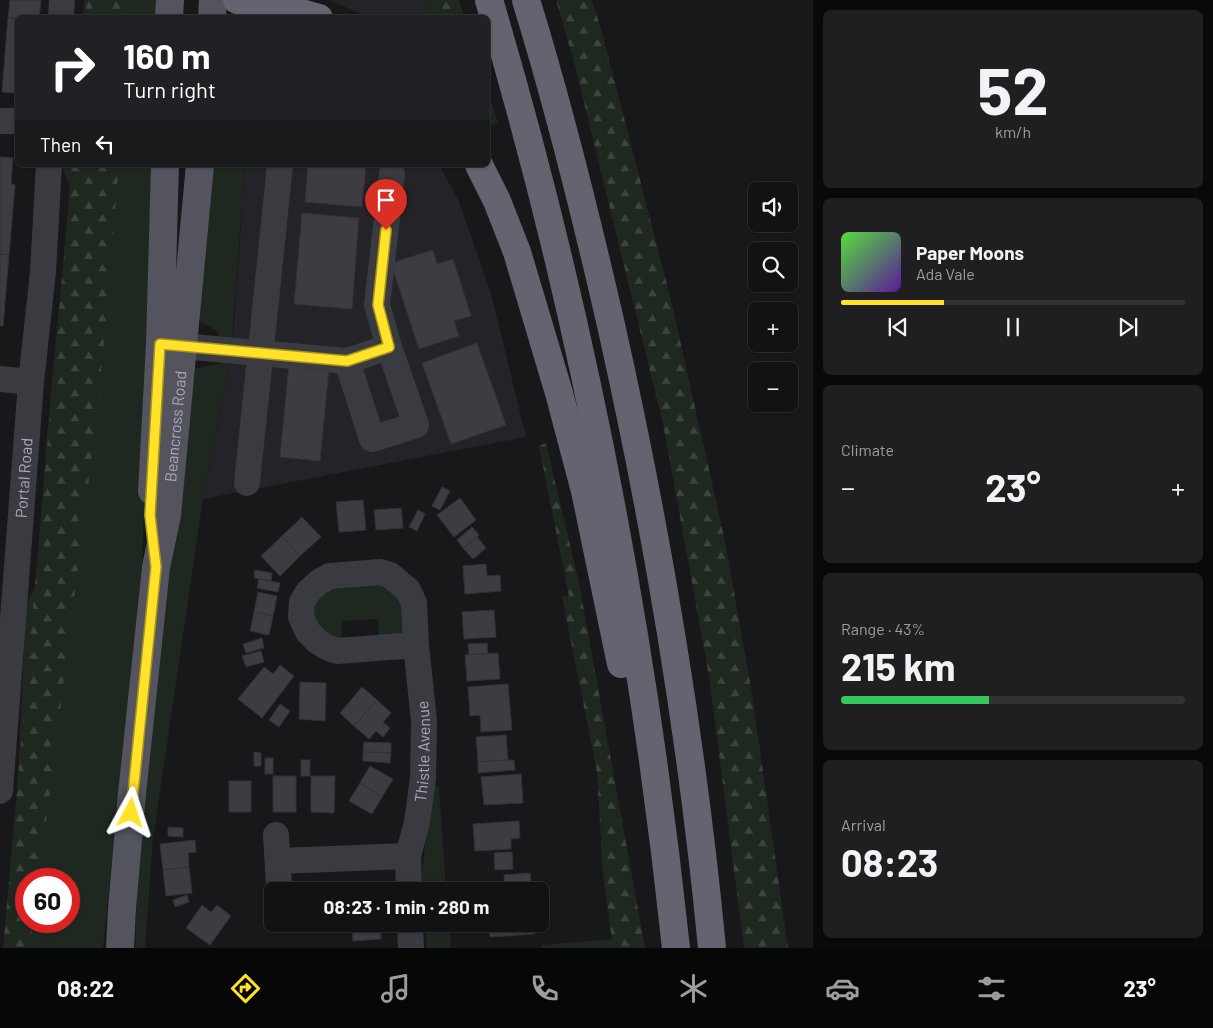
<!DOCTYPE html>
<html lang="en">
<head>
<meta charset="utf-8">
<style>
	body { margin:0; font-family:Barlow,sans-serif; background:#1f1f21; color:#f1f3f6; height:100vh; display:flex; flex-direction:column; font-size:19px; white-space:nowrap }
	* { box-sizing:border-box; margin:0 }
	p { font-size:16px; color:#9c9da0 }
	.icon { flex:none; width:28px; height:28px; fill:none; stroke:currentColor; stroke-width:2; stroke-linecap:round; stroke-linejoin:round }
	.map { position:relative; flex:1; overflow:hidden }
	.side { display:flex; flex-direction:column; gap:10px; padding:10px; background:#0a090a; width:400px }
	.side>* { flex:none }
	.hud { position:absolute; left:15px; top:15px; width:475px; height:152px; border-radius:8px; box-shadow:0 1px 4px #0004,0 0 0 1px #313133; background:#202124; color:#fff; overflow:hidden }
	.controls { position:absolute; left:748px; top:182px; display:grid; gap:10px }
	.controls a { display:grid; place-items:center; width:50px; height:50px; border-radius:8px; background:#121113; box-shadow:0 1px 4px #0004,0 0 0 1px #313133; font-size:25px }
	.speed { position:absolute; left:15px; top:868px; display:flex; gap:10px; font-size:25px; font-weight:700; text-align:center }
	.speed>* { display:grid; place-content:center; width:65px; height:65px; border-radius:50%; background:#121113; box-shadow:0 1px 4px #0004,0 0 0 1px #313133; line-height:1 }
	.speed .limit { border:8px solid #d22; background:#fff; color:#111 }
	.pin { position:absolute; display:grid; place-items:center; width:42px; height:42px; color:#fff; margin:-51px -21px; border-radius:50% 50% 50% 0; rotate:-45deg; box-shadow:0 0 5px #0007 }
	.pin .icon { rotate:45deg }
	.me { position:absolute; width:55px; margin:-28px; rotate:5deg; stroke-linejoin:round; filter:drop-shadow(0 0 4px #0008) }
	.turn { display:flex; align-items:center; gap:18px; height:105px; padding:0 25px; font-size:22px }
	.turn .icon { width:65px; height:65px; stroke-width:2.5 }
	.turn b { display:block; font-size:35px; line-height:42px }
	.then { display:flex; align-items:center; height:48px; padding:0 25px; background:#0003; gap:10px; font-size:19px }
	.big { font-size:38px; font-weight:700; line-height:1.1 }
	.side .tile { flex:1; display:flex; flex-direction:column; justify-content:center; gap:8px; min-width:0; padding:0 18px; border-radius:8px; background:#1f1f21 }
	.side .dial { align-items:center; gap:0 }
	.dial b { font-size:65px; line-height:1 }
	.song { display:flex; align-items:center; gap:15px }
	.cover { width:60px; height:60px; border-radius:8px; background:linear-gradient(135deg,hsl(110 70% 55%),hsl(270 70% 35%)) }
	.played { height:5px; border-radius:2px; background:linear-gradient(90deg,#ffe229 30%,#313133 30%) }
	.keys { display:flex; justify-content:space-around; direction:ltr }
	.heat { display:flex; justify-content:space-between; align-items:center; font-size:28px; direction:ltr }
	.charge { height:8px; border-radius:4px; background:linear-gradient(90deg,#34c759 43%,#313133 0) }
	.trip { position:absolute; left:264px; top:882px; width:285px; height:50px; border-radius:8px; background:#121113; box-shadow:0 1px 4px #0004,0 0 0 1px #313133; font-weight:700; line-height:50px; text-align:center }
	.menu { display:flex; height:80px; justify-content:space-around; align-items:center; background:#070708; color:#9c9da0 }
	.menu .icon { width:35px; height:35px }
	.menu .selected { color:#ffe229 }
	.menu b { font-size:22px; color:#f1f3f6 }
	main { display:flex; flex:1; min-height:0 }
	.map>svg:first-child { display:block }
</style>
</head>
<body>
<main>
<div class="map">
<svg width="813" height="948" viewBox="0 0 813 948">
	<defs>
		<pattern id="forest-firs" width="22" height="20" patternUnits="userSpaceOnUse" patternTransform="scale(1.25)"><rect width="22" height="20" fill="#1e2821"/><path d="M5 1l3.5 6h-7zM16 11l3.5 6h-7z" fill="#3c443f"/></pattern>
	</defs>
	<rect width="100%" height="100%" fill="#181719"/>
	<!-- built -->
	<g fill="#242327">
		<polygon points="329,0 424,0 429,17 368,17"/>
		<polygon points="245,165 439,165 458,199 491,293 526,437 203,499 230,361 234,325"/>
	</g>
	<!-- grass -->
	<g fill="#1e2821" fill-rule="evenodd">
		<polygon points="84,0 163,0 163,17 83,18"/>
		<path d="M 63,165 L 157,165 L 142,564 L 103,948 L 10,948 L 26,604 L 37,584 L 46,446 L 70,188 L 63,169 ZM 26,879 L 69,879 L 69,921 L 26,921 Z"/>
		<polygon points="208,165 245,165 232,340 219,340 219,333 194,317"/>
		<polygon points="230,361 203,499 153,839 145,948 135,948 139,839 190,370"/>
		<polygon points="379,581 404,604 406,633 379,641 378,619 341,621 342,643 314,627 313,600 329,586"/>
		<polygon points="432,785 439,786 446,891 423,891 422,872"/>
		<polygon points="425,924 449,924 451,948 427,948"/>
		<polygon points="613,939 613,948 542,948 542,945"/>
	</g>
	<!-- forest -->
	<g fill="url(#forest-firs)">
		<polygon points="87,0 125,0 125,17 85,17"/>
		<polygon points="424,0 459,0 464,17 429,17"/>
		<polygon points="556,0 592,0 602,32 671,300 725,541 752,694 788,948 744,948 709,676 663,424 574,62"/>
		<polygon points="488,91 498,123 488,126"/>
		<polygon points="72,165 119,165 99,398 39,879 26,879 26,921 33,921 30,948 3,948"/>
		<polygon points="546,443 579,583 645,948 613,948 603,875 597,772 562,597 569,596 539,446"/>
	</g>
	<!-- building -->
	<g fill="#3c3c42" stroke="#323136">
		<polygon points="10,0 41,0 39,18 8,18"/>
		<polygon points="8,18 18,19 18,93 2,92"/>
		<polygon points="0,157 13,158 11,184 15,185 9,255 0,254"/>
		<polygon points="308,165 366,165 362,207 305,202"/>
		<polygon points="302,213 359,218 352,309 294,304"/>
		<polygon points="433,250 437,264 453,259 471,316 454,321 459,336 419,349 391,263"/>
		<polygon points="0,254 9,255 3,326 0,326"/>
		<polygon points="477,343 506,425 451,444 422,363"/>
		<polygon points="289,365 329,369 320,461 280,457"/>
		<polygon points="442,487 450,491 440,510 432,506"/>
		<polygon points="460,498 476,520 454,537 437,515"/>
		<polygon points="363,500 366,530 339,532 336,502"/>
		<polygon points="401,508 403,528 376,530 374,510"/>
		<polygon points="418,510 425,514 417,531 409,527"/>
		<polygon points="302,517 321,537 300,556 282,536"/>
		<polygon points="472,527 479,535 463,548 457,540"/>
		<polygon points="282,536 300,556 280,576 261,556"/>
		<polygon points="477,537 486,548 473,559 463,548"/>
		<polygon points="486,564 487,576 500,575 501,591 465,594 463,566"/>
		<polygon points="255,570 272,573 271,581 254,578"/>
		<polygon points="259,579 280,583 278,592 257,588"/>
		<polygon points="258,592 277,596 273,616 254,612"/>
		<polygon points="494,610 496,637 464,639 462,612"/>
		<polygon points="254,612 273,616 269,635 250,631"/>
		<polygon points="262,638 264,648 246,653 243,644"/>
		<polygon points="487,643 488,654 469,655 468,644"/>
		<polygon points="261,651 264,662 246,667 242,656"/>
		<polygon points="498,653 500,679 467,681 465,655"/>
		<polygon points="280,665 294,676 262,718 238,699 264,667 273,674"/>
		<polygon points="300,682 326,683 325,721 299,719"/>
		<polygon points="508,684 512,730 481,732 480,715 470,716 468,687"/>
		<polygon points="362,687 377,700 354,726 340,713"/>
		<polygon points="377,700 391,713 383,722 390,728 383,737 376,731 369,739 354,726"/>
		<polygon points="280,704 290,711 279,727 269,720"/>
		<polygon points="506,735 508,760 478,762 476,737"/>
		<polygon points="364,742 391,743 391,753 363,752"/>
		<polygon points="254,752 261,753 261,766 254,766"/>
		<polygon points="363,752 391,753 390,763 363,761"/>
		<rect x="265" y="758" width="8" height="16"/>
		<rect x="301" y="760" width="9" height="16"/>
		<polygon points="508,760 514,760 515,770 478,773 478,762"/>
		<polygon points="370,766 393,779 382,797 360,783"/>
		<polygon points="521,774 523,803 484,805 481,777"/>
		<rect x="273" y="776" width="23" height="36"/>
		<polygon points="311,776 335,776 334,813 311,812"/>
		<rect x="229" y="781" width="22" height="31"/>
		<polygon points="360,783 382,797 372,814 349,801"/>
		<polygon points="519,821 520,838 511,839 511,849 475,851 473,824"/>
		<polygon points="168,827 183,828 183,837 168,836"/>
		<polygon points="195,840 196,852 188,853 189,867 163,870 160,844"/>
		<polygon points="512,852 513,869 495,870 494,853"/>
		<polygon points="189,867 192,893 166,896 163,870"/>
		<polygon points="530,873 532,891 505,891 504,875"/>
		<polygon points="378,882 378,891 351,891 350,884"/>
		<polygon points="187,895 189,902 175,907 173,900"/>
		<polygon points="202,905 211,912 217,905 231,916 210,945 186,928"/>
		<polygon points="352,924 380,924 381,939 353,941"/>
		<polygon points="489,924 534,924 535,934 490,937"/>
	</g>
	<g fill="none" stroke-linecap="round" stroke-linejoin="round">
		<!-- minor -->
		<g stroke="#3a3a41" stroke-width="26">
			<polyline points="61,18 62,0"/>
			<polyline points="0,121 18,121"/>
			<polyline points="160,344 347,361 389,347 377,305 392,174"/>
			<polyline points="347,361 372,439 416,425 389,347"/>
			<polyline points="0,379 31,382"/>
			<polyline points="247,483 280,165"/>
			<path id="s1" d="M 0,791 L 31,382 L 43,272 L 49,165"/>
			<polyline points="276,835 279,885"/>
			<polyline points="278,861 408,856"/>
			<path id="s2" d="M 409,891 L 408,856 L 417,822 L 423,778 L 424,721 L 416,645 L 414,603 L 408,590 L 390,575 L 380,572 L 330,576 L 319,582 L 308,592 L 302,602 L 301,617 L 308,632 L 317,641 L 326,647 L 337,651 L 416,645"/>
			<polyline points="410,924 411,948"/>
		</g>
		<!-- major -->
		<g stroke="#53545e" stroke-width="28">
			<polyline points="169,18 170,0"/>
			<polyline points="212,18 213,0"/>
			<polyline points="152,491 160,344 165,165"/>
			<path id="s3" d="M 120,948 L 122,908 L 132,794 L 156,567 L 167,515 L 200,165"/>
		</g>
		<!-- highway -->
		<g stroke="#636470" stroke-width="28">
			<polyline points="237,0 269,4 319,18"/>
			<path d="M 489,0 C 581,309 642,627 676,948"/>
			<path d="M 526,0 C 559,107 586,216 611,325 C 657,530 692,738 712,948"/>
			<polyline points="479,165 497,201 517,252 559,393 585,491 621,664"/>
		</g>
	</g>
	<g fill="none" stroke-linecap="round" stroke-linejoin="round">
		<!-- route casing -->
		<g stroke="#a6931b" stroke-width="12">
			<polyline id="route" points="131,813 156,567 150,515 160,344 347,361 389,347 378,305 386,230"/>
		</g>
		<!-- route -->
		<use href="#route" stroke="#ffe229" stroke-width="9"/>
	</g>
	<g text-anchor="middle" stroke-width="5" stroke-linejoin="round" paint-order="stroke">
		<!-- street labels -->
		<g font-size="16" fill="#a8aaba" stroke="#121214">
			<text dy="6" stroke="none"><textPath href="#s3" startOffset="525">Beancross Road</textPath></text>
			<text dy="6" stroke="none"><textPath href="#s1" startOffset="314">Portal Road</textPath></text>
			<text dy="6" stroke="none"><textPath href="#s2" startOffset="141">Thistle Avenue</textPath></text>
		</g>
	</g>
</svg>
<div class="controls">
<a><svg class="icon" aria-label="sound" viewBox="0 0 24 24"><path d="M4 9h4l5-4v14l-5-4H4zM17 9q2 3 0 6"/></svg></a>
<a><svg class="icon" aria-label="search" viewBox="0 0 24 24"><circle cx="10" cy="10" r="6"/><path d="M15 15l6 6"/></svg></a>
<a>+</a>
<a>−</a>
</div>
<div class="speed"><div class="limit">60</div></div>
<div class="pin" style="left:386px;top:230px;background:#d93025"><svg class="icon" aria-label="arrive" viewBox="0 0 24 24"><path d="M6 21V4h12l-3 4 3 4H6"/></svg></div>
<svg class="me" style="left:131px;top:813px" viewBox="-20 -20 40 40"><path d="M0-17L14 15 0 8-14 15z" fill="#ffe229" stroke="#fff" stroke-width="4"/></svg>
<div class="trip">08:23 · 1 min · 280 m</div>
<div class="hud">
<div class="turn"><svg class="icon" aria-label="right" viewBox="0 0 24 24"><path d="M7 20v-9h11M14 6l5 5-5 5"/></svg><div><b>160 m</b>Turn right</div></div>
<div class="then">Then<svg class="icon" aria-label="left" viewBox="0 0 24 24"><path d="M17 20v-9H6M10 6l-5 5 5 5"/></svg></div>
</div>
</div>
<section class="side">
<div class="tile dial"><b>52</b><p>km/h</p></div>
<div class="tile">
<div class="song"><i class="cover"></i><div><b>Paper Moons</b><p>Ada Vale</p></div></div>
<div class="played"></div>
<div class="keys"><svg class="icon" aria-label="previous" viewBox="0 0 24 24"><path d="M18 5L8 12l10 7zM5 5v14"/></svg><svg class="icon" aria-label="pause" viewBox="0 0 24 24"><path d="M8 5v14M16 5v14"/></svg><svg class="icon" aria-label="next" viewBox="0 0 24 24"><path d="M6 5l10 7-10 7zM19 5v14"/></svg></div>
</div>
<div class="tile"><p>Climate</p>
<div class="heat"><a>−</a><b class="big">23°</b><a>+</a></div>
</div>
<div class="tile"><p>Range · 43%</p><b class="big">215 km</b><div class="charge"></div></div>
<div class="tile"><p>Arrival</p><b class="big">08:23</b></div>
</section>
</main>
<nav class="menu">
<b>08:22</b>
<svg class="icon selected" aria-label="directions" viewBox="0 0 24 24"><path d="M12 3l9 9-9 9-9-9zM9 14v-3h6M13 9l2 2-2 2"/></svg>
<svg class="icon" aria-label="music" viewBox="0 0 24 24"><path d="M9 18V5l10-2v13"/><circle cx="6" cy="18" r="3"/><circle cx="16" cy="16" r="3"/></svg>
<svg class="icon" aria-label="phone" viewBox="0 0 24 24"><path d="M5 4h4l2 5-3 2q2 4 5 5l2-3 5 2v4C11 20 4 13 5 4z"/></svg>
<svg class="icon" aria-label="climate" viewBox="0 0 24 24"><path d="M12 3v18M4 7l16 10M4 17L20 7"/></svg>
<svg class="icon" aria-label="car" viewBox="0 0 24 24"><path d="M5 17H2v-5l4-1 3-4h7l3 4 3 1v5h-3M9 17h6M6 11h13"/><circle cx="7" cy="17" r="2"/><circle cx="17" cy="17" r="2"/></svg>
<svg class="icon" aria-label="filters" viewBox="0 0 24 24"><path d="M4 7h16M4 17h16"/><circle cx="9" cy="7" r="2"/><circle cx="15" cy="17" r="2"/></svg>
<b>23°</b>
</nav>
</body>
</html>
